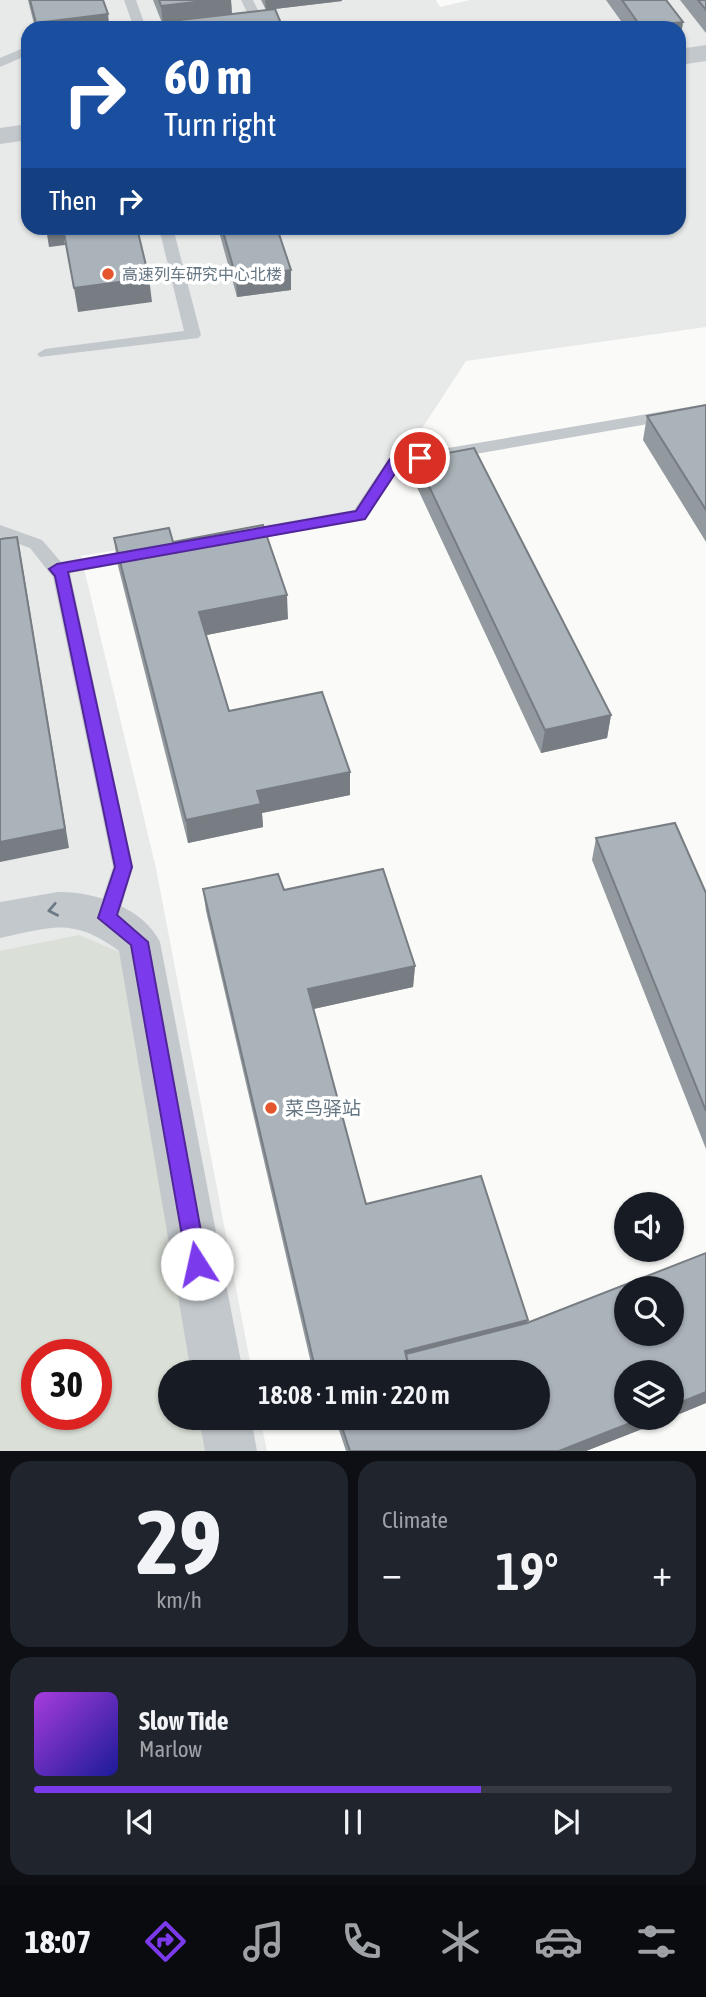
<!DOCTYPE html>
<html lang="en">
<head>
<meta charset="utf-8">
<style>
	body { margin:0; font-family:"Asap Condensed","Noto Sans SC",sans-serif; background:#20242c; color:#f1f3f6; height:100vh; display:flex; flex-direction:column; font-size:26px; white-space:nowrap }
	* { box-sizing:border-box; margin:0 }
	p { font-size:23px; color:#9ea1a6 }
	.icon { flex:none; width:38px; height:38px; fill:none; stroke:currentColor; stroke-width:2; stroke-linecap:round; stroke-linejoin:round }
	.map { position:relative; height:1451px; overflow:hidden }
	.drawer { display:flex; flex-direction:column; gap:10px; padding:10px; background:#0d0f14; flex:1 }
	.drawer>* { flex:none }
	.banner { position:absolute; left:21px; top:21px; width:665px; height:214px; border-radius:21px; box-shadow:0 2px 5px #0004; background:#1a4fa0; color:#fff; overflow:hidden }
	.tools { position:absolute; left:614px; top:1192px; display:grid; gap:14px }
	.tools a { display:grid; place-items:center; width:70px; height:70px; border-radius:50%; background:#171b24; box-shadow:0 2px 5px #0004; font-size:35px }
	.speed { position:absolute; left:21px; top:1339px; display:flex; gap:14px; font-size:35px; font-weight:700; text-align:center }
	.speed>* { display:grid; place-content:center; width:91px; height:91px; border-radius:50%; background:#171b24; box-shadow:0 2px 5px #0004; line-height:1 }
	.speed .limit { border:10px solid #d22; background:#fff; color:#111 }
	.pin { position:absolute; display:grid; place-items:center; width:60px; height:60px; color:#fff; margin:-30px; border:4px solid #fff; border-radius:50%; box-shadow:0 2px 7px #0007 }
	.me { position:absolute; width:77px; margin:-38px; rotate:350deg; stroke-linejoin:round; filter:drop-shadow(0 0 5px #0008) }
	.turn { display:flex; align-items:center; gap:24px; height:147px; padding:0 28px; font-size:32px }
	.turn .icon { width:91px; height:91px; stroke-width:2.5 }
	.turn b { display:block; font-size:49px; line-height:60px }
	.then { display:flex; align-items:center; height:66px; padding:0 28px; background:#0003; gap:14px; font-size:26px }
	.big { font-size:52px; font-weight:600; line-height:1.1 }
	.drawer .card { flex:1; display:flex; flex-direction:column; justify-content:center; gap:10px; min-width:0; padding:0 24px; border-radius:21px; background:#20242c }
	.drawer .dial { align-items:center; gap:0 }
	.dial b { font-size:91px; line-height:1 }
	.song { display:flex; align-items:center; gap:21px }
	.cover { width:84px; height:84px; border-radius:10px; background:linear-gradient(135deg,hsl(280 70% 55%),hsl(240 70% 35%)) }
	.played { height:7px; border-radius:4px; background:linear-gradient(90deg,#7c3aed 70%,#363941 70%) }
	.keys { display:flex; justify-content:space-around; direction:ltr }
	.heat { display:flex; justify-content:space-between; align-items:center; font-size:38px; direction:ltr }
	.drawer .tiles { flex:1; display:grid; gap:10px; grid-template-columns:1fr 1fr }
	.card:last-child { grid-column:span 2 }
	.trip { position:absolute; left:158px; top:1360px; width:392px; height:70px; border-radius:35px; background:#171b24; box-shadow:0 2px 5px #0004; font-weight:600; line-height:70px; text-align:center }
	.tabs { display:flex; height:112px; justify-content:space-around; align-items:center; background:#090b0e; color:#9ea1a6 }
	.tabs .icon { width:49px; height:49px }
	.tabs .active { color:#7c3aed }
	.tabs b { font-size:32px; color:#f1f3f6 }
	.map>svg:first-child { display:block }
</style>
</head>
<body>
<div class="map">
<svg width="706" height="1451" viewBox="0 0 706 1451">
	<rect width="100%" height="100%" fill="#fafaf8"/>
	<!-- built -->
	<path fill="#e8e9e9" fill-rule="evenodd" d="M 0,0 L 436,0 L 440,7 L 470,0 L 706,0 L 706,327 L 466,361 L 370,508 L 81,556 L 156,868 L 252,1372 L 170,1372 L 170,1418 L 260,1418 L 267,1451 L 0,1451 ZM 28,28 L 679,28 L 679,228 L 28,228 ZM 37,1354 L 96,1354 L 96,1414 L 37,1414 Z"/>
	<!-- green -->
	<path fill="#dadfd7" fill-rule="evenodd" d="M 79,935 L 124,954 L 199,1372 L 170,1372 L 170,1418 L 207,1418 L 213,1451 L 0,1451 L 0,951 ZM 37,1354 L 96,1354 L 96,1414 L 37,1414 Z"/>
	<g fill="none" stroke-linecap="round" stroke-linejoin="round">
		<!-- lane -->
		<g fill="#c3c8cc" fill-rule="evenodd">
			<polygon points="124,0 136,0 146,28 134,28"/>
			<polygon points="241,0 253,0 259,12 249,26 196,28 202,24 241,20 247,12"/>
			<polygon points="28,46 28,55 0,67 0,58"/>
			<polygon points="159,228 173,228 201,335 198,338 40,357 37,354 45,349 184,331"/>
			<polygon points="706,404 706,414 400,467 366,519 240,542 231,536 240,530 354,510 389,458"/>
			<polygon points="0,525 42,540 61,562 142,548 151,554 142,560 70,573 133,867 118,918 114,924 107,927 100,924 96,918 113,867 53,577 30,548 0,537"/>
		</g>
		<!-- street -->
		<g fill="#c3c8cc" fill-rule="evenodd">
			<polygon points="706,45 706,61 679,65 679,49"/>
			<polygon points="28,124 28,140 0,144 0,128"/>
			<path d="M 58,892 C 94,891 144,908 160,942 L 243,1372 L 191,1372 L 119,951 C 72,917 53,927 0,938 L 0,902 Z"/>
			<polygon points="199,1418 251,1418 257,1451 205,1451"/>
		</g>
	</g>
	<!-- wall -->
	<g fill="#929a9f">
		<polygon points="28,0 103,0 108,14 109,28 35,28"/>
		<polygon points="153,0 231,0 232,14 283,28 164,28"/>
		<polygon points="261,0 342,0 342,1 266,10"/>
		<polygon points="606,0 666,0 683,22 680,41 679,28 626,28"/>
		<polygon points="680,0 706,0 706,33"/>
		<polygon points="218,228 277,228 291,270 291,290 237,297"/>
		<polygon points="706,405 706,542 643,440 647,416"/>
		<polygon points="416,459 611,715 607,738 541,753 415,483"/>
		<polygon points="114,538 173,542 288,619 206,635 229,711 350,772 350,795 262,813 263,827 188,843 117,562"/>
		<polygon points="596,838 706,893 706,1149 592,860"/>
		<polygon points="203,889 284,890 415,966 413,987 313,1009 366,1204 527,1323 706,1253 706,1403 672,1417 626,1418 670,1418 586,1451 346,1451 335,1418 537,1418 537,1372 313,1372 206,911"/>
	</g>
	<!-- shaded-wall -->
	<g fill="#777d82">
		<polygon points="212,0 231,0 232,16 163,22 163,25 161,6"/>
		<polygon points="265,0 342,0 342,1 266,10"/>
		<polygon points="108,14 109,28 37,28 36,23"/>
		<polygon points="683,22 680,41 679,28 641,28 641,27"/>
		<polygon points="46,228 63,228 65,245 49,247"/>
		<polygon points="291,270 291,290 237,297 236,277"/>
		<polygon points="149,278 152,302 78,312 74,288"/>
		<polygon points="17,537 21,557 69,848 0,862 0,842"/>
		<polygon points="287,595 288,619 202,636 199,612"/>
		<polygon points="611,715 607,738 541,753 545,730"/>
		<polygon points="350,772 350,795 262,813 263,827 188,843 186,820 257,791"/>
		<polygon points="415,966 413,987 309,1010 308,989"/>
		<polygon points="528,1320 524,1337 408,1367 405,1351"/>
		<polygon points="706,1392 706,1403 672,1417 672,1406"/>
		<polygon points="643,1418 670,1418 586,1451 559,1451"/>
	</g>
	<!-- building -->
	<g fill="#aab3b9" stroke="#777d82" stroke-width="2" fill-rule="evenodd">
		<polygon points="30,0 103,0 108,14 36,23"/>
		<polygon points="159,0 212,0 161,6"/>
		<polygon points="622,0 666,0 683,22 641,27"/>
		<polygon points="698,0 706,0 706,10"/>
		<polygon points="275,9 283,28 165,28 163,22"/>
		<polygon points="28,38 28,66 22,39"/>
		<polygon points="63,228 137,228 149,278 74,288"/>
		<polygon points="222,228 277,228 291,270 236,277"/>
		<polygon points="706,405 706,510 647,416"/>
		<polygon points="474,448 611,715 545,730 416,459"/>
		<polygon points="263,525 287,595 199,612 229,711 322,692 350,772 257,791 261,804 186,820 114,538 169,528 173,542"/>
		<polygon points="17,537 65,829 0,842 0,539"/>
		<polygon points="675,823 706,893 706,1111 596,838"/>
		<polygon points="383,869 415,966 308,989 366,1204 481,1176 528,1320 405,1351 409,1368 396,1372 316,1372 203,889 278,874 284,890"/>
		<path d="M 706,1253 L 706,1392 L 672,1406 L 672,1372 L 626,1372 L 626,1418 L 643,1418 L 559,1451 L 350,1451 L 339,1418 L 537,1418 L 537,1372 L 406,1372 L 409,1371 L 409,1368 L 406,1354 L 527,1323 ZM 626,1288 L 672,1288 L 672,1334 L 626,1334 Z"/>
	</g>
	<!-- one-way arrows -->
	<defs><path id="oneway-chevron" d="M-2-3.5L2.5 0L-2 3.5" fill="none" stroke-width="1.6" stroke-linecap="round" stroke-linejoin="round" transform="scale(1.75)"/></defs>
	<use stroke="#6a7a87" href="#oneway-chevron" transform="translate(53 910) rotate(169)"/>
	<!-- route -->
	<polygon fill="#7c3aed" stroke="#51269a" stroke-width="2" points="420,453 427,458 425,461 400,466 365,519 68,572 132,867 117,915 148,942 207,1264 204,1271 197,1274 190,1271 187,1264 131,945 98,918 115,867 55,576 49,569 57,564 356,511 390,459"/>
	<!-- markers -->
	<g fill="#e4572e" stroke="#fff" stroke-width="2.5">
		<circle cx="108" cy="274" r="7"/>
		<circle cx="271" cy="1108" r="7"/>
	</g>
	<g text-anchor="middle" stroke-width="7" stroke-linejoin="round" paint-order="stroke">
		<!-- far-poi labels -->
		<g font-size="16" fill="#657683" stroke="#fff" text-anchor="start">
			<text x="122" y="280">高速列车研究中心北楼</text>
		</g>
		<!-- poi labels -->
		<g font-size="19" fill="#657683" stroke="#fff" text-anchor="start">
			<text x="285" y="1115">菜鸟驿站</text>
		</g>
	</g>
</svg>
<div class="tools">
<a><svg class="icon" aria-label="sound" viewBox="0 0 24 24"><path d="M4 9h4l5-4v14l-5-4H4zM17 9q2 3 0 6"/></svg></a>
<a><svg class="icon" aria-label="search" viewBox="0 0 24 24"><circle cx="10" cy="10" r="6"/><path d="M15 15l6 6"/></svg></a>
<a><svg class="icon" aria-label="layers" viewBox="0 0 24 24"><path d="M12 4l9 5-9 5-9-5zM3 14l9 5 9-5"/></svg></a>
</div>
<div class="speed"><div class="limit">30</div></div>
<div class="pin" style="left:420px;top:458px;background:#d93025"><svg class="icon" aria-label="arrive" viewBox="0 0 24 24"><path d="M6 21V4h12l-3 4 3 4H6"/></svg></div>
<svg class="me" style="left:197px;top:1264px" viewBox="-20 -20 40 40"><circle r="19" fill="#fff"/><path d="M0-13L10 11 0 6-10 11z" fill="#7c3aed"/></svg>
<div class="trip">18:08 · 1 min · 220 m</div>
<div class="banner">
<div class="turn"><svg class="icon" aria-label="right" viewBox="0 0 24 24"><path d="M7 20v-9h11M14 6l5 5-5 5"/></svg><div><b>60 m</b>Turn right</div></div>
<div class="then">Then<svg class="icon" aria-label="right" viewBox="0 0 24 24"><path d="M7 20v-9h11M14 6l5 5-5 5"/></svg></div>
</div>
</div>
<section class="drawer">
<div class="tiles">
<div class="card dial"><b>29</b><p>km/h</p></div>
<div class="card"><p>Climate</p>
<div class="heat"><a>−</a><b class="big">19°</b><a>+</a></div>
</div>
<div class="card">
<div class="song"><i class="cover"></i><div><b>Slow Tide</b><p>Marlow</p></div></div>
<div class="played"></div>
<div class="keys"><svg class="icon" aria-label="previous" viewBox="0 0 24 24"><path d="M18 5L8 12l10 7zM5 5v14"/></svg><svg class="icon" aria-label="pause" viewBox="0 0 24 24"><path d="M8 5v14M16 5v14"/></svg><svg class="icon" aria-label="next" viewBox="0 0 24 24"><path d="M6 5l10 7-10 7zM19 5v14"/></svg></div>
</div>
</div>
</section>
<nav class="tabs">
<b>18:07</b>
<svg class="icon active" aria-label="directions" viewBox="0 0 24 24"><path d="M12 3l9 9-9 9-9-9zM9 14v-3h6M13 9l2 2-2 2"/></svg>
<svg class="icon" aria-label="music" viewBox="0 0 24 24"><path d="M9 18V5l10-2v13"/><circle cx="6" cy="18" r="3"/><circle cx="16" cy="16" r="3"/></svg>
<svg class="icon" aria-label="phone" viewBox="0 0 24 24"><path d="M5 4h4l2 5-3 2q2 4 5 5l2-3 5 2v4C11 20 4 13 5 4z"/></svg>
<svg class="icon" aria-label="climate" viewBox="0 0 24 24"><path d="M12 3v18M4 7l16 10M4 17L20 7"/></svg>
<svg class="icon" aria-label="car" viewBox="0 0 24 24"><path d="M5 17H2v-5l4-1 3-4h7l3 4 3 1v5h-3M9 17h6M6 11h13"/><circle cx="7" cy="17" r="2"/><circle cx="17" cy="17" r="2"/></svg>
<svg class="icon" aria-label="filters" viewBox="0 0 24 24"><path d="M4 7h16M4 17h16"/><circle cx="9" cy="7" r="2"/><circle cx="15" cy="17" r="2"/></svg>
</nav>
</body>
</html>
